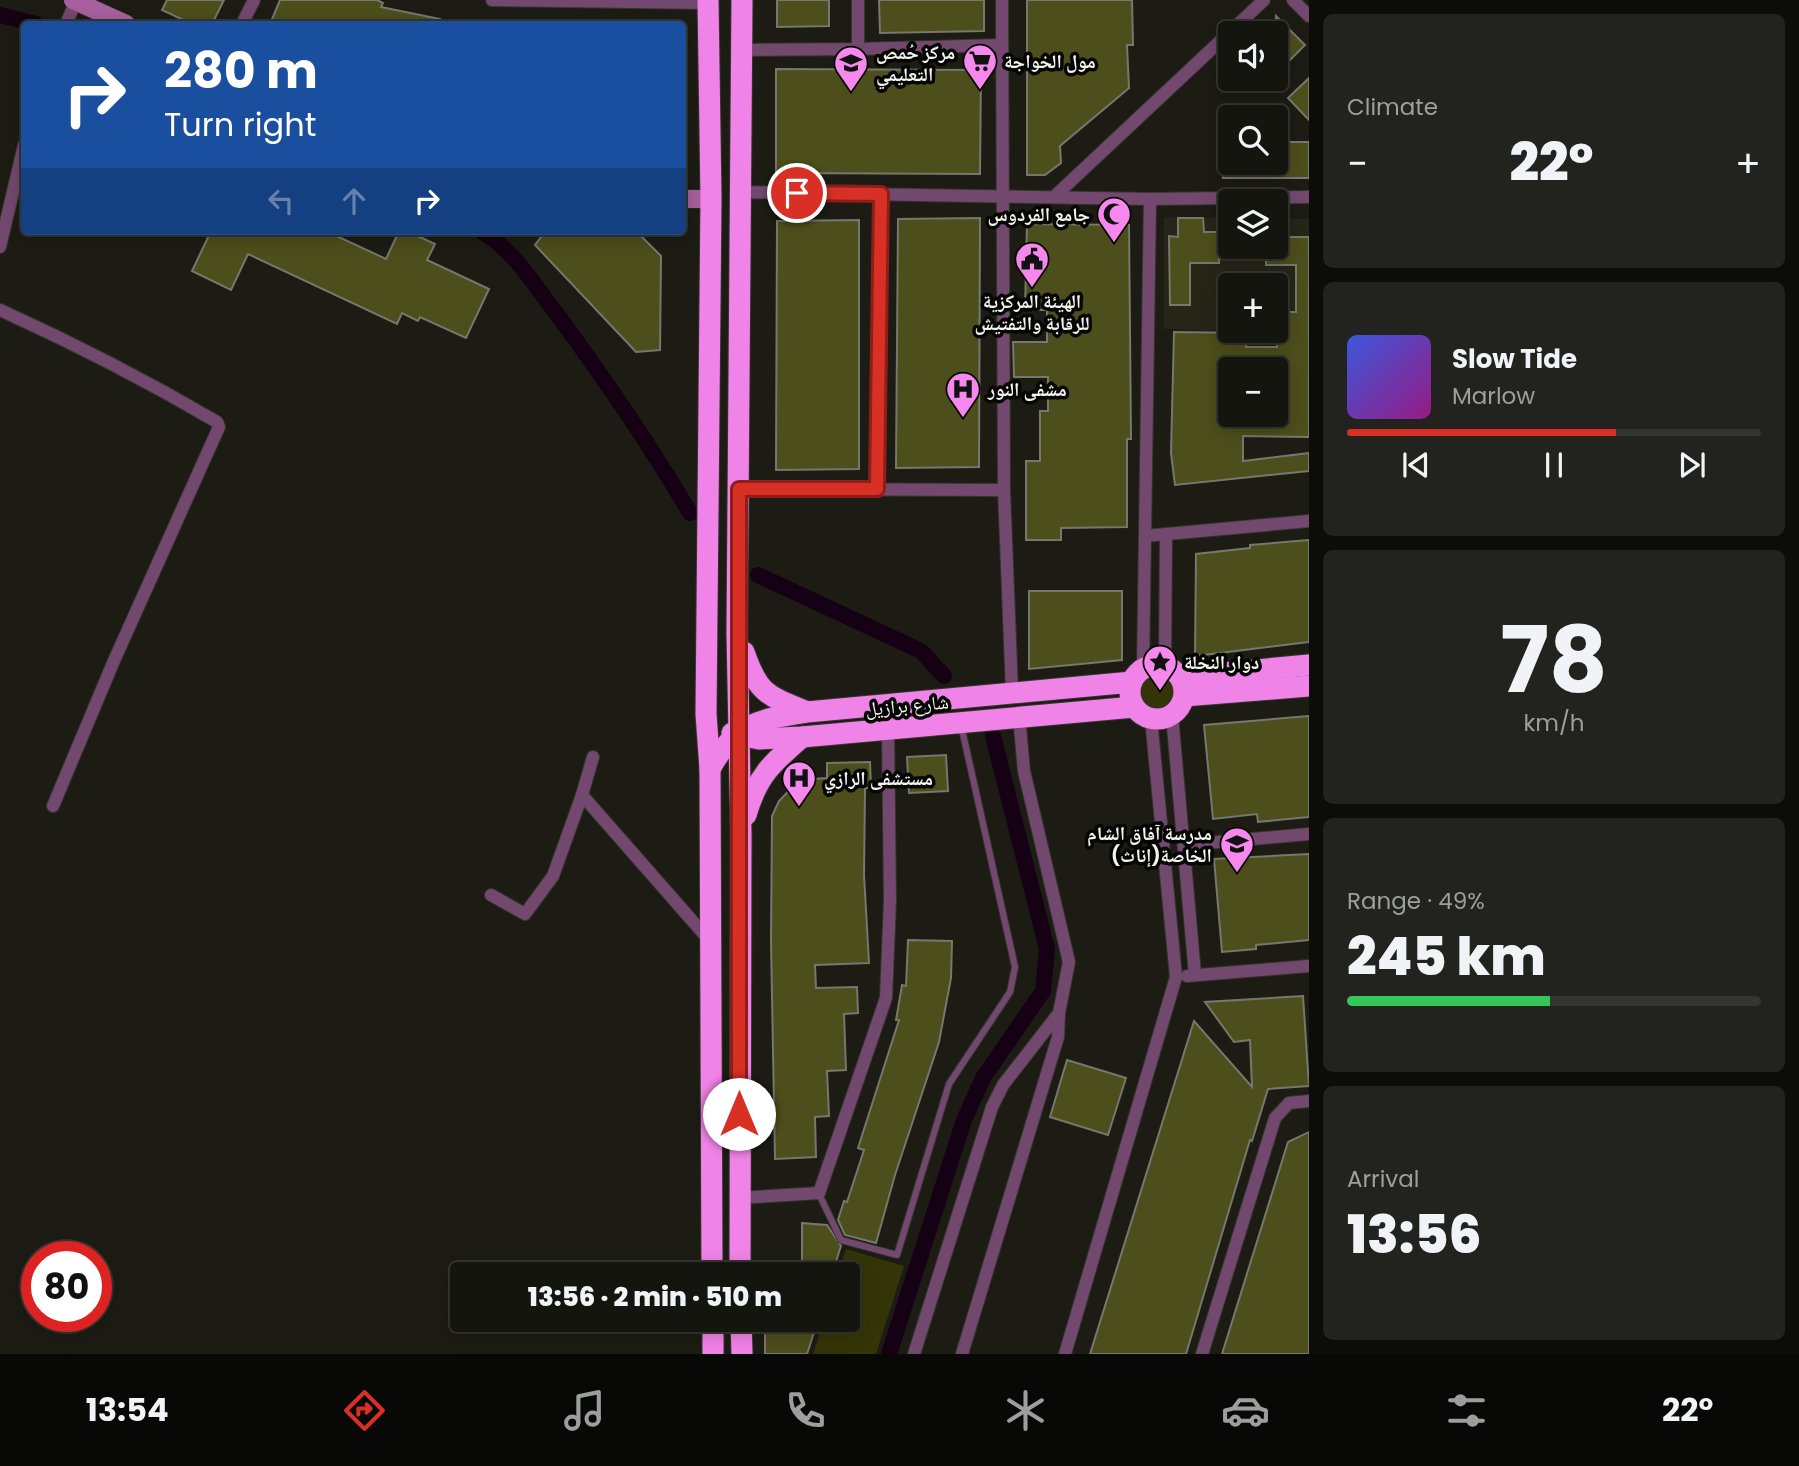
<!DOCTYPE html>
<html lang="en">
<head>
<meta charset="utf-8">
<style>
	body { margin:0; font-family:Poppins,"Noto Naskh Arabic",sans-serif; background:#22221e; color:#f1f3f6; height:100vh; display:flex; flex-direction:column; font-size:26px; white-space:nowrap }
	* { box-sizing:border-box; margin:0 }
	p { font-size:23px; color:#9d9f9f }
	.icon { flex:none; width:38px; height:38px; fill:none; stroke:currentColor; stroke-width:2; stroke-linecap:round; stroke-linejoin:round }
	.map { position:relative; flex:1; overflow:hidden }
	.drawer { display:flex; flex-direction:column; gap:14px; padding:14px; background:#0c0c09; width:490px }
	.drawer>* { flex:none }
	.guide { position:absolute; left:21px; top:21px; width:665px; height:214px; border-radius:7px; box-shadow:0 4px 18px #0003,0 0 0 2px #343430; background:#1a4fa0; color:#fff; overflow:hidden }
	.tools { position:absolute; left:1218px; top:21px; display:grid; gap:14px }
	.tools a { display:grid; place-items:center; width:70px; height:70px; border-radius:7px; background:#151510; box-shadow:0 4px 18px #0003,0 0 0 2px #343430; font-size:35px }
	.speed { position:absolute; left:21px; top:1241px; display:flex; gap:14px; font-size:35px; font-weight:700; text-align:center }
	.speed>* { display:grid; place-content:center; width:91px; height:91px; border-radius:50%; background:#151510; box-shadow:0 4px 18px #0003,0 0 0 2px #343430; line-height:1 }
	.speed .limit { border:10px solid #d22; background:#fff; color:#111 }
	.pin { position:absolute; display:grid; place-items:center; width:60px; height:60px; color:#fff; margin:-30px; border:4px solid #fff; border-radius:50%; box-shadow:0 2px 7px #0007 }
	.me { position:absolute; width:77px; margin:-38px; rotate:0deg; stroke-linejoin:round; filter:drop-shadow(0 0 5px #0008) }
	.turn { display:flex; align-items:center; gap:24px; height:147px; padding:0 28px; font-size:32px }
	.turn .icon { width:91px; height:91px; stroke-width:2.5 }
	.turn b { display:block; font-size:49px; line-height:60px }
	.lanes { display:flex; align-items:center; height:66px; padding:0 28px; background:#0003; justify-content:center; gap:35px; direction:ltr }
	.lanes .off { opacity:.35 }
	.big { font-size:52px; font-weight:800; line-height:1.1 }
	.drawer .tile { flex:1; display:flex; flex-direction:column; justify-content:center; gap:10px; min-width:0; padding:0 24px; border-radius:10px; background:#22221e }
	.drawer .dial { align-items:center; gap:0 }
	.dial b { font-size:91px; line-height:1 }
	.song { display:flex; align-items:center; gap:21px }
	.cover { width:84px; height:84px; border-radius:10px; background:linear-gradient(135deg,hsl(230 70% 55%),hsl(310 70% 35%)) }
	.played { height:7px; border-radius:4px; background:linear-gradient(90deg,#d93025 65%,#343430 65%) }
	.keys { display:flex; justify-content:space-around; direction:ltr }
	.heat { display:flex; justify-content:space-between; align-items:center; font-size:38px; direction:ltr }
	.charge { height:10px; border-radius:5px; background:linear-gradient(90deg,#34c759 49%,#343430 0) }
	.trip { position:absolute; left:450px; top:1262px; width:410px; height:70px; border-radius:7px; background:#151510; box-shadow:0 4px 18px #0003,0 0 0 2px #343430; font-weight:800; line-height:70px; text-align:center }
	.dock { display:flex; height:112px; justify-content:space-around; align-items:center; background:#080806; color:#9d9f9f }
	.dock .icon { width:49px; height:49px }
	.dock .active { color:#d93025 }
	.dock b { font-size:32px; color:#f1f3f6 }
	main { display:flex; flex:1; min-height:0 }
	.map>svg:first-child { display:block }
</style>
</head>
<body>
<main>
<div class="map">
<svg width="1309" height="1354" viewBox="0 0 1309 1354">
	<rect width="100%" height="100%" fill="#1c1c15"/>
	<!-- built -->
	<path fill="#252618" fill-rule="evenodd" d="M 1164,217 L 1230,218 L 1230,247 L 1276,247 L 1276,219 L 1309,219 L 1309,334 L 1164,329 ZM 1230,285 L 1276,285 L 1276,331 L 1230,331 Z"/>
	<!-- green -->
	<g fill="#343506">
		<circle cx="1157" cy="692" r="16"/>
		<polygon points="846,1249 904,1266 876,1354 813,1354 824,1320 847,1320 847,1274 838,1274"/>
	</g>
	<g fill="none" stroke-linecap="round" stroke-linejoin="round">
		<!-- canal -->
		<g stroke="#150014" stroke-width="16">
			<polyline points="0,15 36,24"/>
			<path d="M 481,231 C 514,250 533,283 556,313 C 604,378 649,443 690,513"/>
			<polyline points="758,575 921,651 944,676"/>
			<polyline points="889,1354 964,1120 983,1078 1043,991 1047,949 993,736"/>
		</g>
	</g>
	<!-- building -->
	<g fill="#4c4e1b" stroke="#76776d" stroke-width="2" fill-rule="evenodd">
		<polygon points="167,0 224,0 212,24 192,24 162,10"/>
		<polygon points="280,0 377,0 383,3 381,7 440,19 439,24 270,24"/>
		<polygon points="777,0 829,0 829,26 777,27"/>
		<polygon points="879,0 984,0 984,31 880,33"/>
		<polygon points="1027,0 1132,0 1133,45 1127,45 1129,88 1060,146 1061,163 1045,175 1027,175"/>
		<polygon points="1276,16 1305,45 1276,74 1276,33 1266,33 1276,24"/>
		<polygon points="776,69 981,70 980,174 776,173"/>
		<polygon points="1309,78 1309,120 1288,98"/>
		<polygon points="1276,112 1287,112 1287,142 1309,142 1309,178 1223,178 1223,163 1276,163"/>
		<polygon points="980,218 979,467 896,468 898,219"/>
		<polygon points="1178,218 1203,218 1204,232 1219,232 1219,263 1190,263 1190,305 1170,305 1169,236 1178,237"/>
		<polygon points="859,220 859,469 776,470 777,221"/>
		<polygon points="1027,224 1129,225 1131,439 1127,439 1127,527 1061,528 1061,540 1026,540 1026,461 1040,461 1040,411 1048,411 1048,377 1014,377 1013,342 1047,342 1047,310 1025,310"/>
		<polygon points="211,231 326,231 386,259 399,231 407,231 435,244 427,260 489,289 466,338 420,317 418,321 402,313 397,324 248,254 231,290 192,271"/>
		<polygon points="636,231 661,256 660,350 636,352 535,245 545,232"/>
		<path d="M 1276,237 L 1309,237 L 1309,437 L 1243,436 L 1243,461 L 1309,453 L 1309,471 L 1175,485 L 1171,453 L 1174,332 L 1247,333 L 1246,347 L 1277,347 L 1277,312 L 1296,312 L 1296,265 L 1266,265 L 1266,247 L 1276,247 ZM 1230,367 L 1276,368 L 1276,417 L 1230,415 Z"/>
		<polygon points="1309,540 1309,642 1195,656 1196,554 1250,548 1250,545"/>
		<polygon points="1029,591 1122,591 1122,660 1029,669"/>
		<polygon points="1309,716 1309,817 1258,822 1257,814 1213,819 1204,725"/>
		<polygon points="946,755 948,791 909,793 907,757"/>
		<polygon points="870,762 871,788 865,788 864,875 869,963 815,965 816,988 857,987 858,1013 844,1014 846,1070 827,1071 829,1116 815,1117 816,1157 775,1159 771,942 772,816 779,801 799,780 827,778 827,763"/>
		<polygon points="1309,854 1309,940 1256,945 1256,949 1222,952 1214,859"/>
		<polygon points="908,940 952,941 951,978 939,1042 895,1175 876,1243 845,1235 838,1220 844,1201 847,1202 864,1150 858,1148 899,1020 896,1020 902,985 906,986"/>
		<polygon points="1303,996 1309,1086 1268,1089 1252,1141 1250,1140 1186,1354 1090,1354 1194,1021 1252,1087 1250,1040 1234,1042 1205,1002"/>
		<polygon points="1067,1060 1126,1078 1108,1135 1050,1117"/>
		<polygon points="1309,1132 1309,1354 1222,1354 1288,1142"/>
		<polygon points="802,1223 827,1225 841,1246 832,1274 802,1274"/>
		<polygon points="765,1320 818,1320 807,1354 765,1354"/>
	</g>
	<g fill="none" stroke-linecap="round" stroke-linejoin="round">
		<!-- lane casing -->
		<g stroke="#36362f" stroke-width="8">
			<polyline id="lane" points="819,1194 841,1240 897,1255 949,1084 1010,992 1015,967 961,725"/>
		</g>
		<!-- street casing -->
		<g stroke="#36362f" stroke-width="14">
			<g id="street">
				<polyline points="492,0 708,3"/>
				<polyline points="1002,0 1004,490 1012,692"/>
				<polyline points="1293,0 1309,16"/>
				<polyline points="66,24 76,1"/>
				<polyline points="242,24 254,0"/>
				<polyline points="858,49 1001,45"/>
				<polyline points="742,50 858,49 858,0"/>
				<polyline points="742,192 1150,199 1309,197"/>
				<polyline points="1056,195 1264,0"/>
				<polyline points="0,247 24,145"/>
				<path d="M 0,310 C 75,344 147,381 217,422 L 219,427 L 113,663 L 53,806"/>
				<polyline points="739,489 1004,490"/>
				<polyline points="877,489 881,194"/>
				<polyline points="1145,536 1309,521"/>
				<polyline points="1165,666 1166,534"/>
				<polyline points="1143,669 1150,199"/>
				<polyline points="1172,715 1195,975"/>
				<polyline points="582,795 593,757"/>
				<polyline points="1184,845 1309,834"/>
				<polyline points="491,895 525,914 553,876 582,795 710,941"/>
				<polyline points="1187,976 1309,966"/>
				<polyline points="738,1198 819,1193 886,998 890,901 888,729"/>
				<polyline points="914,1354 992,1107 1003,1085 1059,1013 1069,962 1024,771 1019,716"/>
				<polyline points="962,1354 1058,1037 1059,1013"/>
				<polyline points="1065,1354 1176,977 1151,719"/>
				<polyline points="1202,1354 1275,1118 1289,1103 1309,1101"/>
			</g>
		</g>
		<!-- secondary casing -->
		<g stroke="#36362f" stroke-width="19">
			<g id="secondary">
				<polyline points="73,0 126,24"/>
				<polyline points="682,199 711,199"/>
			</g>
		</g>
		<!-- highway casing -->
		<g stroke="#36362f" stroke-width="23">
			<g id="highway">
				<polyline points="708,0 711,199 706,714 710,769 712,1274"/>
				<path d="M 744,652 C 758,693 766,695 805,711"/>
				<circle cx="1157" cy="692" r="27"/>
				<polyline points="1180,677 1309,665"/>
				<polyline points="1184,696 1309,686"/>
				<polyline points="732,733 759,739 802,737 1134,707"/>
				<path d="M 710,769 C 734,724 759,719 807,712 L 1132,682"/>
				<path d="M 746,815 C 757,776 772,763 802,737"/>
				<polyline points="740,1274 741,834 737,633 742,0"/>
				<polyline points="713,1320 713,1354"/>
				<polyline points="741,1320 742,1354"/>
			</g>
		</g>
		<!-- lane -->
		<use href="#lane" stroke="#73486f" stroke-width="6"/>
		<!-- street -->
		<use href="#street" stroke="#73486f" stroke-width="12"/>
		<!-- secondary -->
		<use href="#secondary" stroke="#a6609f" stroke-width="18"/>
		<!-- highway -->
		<use href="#highway" stroke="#f083e7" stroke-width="21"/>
	</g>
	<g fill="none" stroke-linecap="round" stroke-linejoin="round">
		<!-- route casing -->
		<g stroke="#8d1f18" stroke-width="18">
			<polyline id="route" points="739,1114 739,489 877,489 881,194 797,193"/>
		</g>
		<!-- route -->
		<use href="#route" stroke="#d93025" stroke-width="12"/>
	</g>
	<!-- icons -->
	<defs>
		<g id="supermarket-pin" transform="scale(1.75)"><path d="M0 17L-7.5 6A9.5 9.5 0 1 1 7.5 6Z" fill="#f688ed" stroke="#060704"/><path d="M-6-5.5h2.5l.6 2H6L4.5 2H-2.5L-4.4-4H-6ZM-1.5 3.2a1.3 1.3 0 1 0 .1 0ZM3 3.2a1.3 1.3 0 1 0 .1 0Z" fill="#111"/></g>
		<g id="school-pin" transform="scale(1.75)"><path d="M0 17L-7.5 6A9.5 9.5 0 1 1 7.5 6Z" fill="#f688ed" stroke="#060704"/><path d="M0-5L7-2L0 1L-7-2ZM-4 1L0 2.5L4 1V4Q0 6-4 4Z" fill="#111"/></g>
		<g id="mosque-pin" transform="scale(1.75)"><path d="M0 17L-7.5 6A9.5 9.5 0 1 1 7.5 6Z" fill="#f688ed" stroke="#060704"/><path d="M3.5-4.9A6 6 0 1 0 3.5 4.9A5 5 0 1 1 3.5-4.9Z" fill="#111"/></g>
		<g id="civic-pin" transform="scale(1.75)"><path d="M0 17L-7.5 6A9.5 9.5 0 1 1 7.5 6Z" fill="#f688ed" stroke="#060704"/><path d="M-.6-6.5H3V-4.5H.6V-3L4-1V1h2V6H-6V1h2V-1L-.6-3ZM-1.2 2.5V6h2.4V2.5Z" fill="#111"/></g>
		<g id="hospital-pin" transform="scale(1.75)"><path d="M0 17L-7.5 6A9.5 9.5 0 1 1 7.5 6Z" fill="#f688ed" stroke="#060704"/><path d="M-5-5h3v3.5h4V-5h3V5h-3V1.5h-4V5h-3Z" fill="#111"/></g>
		<g id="sight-pin" transform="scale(1.75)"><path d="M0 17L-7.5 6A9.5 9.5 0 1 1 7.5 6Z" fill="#f688ed" stroke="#060704"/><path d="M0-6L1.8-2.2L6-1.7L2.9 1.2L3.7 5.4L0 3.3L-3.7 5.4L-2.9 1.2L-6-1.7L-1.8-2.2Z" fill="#111"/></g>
	</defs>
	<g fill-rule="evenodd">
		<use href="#supermarket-pin" x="980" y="61"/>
		<use href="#school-pin" x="851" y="63"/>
		<use href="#mosque-pin" x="1114" y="214"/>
		<use href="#civic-pin" x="1032" y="259"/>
		<use href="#hospital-pin" x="963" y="389"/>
		<use href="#sight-pin" x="1160" y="662"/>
		<use href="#hospital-pin" x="799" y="778"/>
		<use href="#school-pin" x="1237" y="844"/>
	</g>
	<g text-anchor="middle" stroke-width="7" stroke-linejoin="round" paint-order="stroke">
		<!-- poi labels -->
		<g font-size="19" font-weight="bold" fill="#f3f4ee" stroke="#060704" text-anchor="start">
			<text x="876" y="59">مركز حُمص<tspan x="876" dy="22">التعليمي</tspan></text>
			<text x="1004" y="68">مول الخواجة</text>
			<text x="1090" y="221" text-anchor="end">جامع الفردوس</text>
			<text x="1032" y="308" text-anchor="middle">الهيئة المركزية<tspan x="1032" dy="22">للرقابة والتفتيش</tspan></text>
			<text x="988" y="396">مشفى النور</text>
			<text x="1184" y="669">دوار النخلة</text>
			<text x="824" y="785">مستشفى الرازي</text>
			<text x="1212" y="840" text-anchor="end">مدرسة آفاق الشام<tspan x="1212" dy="22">الخاصة(إناث)</tspan></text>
		</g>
		<!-- street labels -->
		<g font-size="19" fill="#f3f4ee" stroke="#060704">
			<text transform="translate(907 705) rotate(-5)" y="7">شارع برازيل</text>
		</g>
	</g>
</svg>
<div class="tools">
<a><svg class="icon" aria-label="sound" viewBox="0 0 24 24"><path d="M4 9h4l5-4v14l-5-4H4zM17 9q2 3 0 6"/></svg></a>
<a><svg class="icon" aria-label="search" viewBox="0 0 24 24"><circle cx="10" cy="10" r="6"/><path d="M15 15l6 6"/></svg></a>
<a><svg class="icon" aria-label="layers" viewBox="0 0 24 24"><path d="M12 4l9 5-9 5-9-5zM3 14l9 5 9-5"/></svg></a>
<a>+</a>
<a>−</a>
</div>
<div class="speed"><div class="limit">80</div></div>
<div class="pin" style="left:797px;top:193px;background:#d93025"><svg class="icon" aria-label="arrive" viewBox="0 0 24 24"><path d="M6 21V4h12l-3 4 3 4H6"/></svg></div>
<svg class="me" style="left:739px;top:1114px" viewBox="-20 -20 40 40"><circle r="19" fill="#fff"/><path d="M0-13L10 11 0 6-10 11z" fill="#d93025"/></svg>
<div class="trip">13:56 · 2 min · 510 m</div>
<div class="guide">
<div class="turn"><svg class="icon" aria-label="right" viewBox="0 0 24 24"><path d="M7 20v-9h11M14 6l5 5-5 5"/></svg><div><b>280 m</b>Turn right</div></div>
<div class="lanes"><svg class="icon off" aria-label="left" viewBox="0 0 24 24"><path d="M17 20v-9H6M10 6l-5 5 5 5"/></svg><svg class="icon off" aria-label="ahead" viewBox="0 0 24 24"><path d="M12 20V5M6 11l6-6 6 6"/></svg><svg class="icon" aria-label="right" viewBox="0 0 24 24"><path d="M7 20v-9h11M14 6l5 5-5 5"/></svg></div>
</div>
</div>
<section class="drawer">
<div class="tile"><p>Climate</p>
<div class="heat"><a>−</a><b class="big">22°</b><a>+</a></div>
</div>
<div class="tile">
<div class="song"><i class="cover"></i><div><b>Slow Tide</b><p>Marlow</p></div></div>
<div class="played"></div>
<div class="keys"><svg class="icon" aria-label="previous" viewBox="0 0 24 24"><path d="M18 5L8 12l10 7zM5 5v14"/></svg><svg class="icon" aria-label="pause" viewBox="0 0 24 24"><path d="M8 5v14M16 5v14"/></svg><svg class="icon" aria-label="next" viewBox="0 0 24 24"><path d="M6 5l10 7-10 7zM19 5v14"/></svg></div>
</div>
<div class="tile dial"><b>78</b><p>km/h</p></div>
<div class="tile"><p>Range · 49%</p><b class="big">245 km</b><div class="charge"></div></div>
<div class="tile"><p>Arrival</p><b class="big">13:56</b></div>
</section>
</main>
<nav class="dock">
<b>13:54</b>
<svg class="icon active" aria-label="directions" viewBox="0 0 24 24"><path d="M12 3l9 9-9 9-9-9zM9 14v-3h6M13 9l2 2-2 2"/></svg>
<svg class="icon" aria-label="music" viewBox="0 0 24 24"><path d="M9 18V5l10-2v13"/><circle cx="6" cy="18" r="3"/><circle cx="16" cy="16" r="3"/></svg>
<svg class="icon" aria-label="phone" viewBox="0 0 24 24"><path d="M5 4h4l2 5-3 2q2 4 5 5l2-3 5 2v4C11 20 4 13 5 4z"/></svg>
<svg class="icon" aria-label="climate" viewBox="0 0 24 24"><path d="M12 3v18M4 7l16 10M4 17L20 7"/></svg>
<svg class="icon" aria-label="car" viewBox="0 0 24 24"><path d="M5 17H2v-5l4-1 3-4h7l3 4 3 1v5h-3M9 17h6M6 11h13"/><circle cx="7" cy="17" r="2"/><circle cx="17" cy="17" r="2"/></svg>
<svg class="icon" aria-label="filters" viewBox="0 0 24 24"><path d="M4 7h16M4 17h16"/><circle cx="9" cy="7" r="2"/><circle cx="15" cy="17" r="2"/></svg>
<b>22°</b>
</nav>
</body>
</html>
